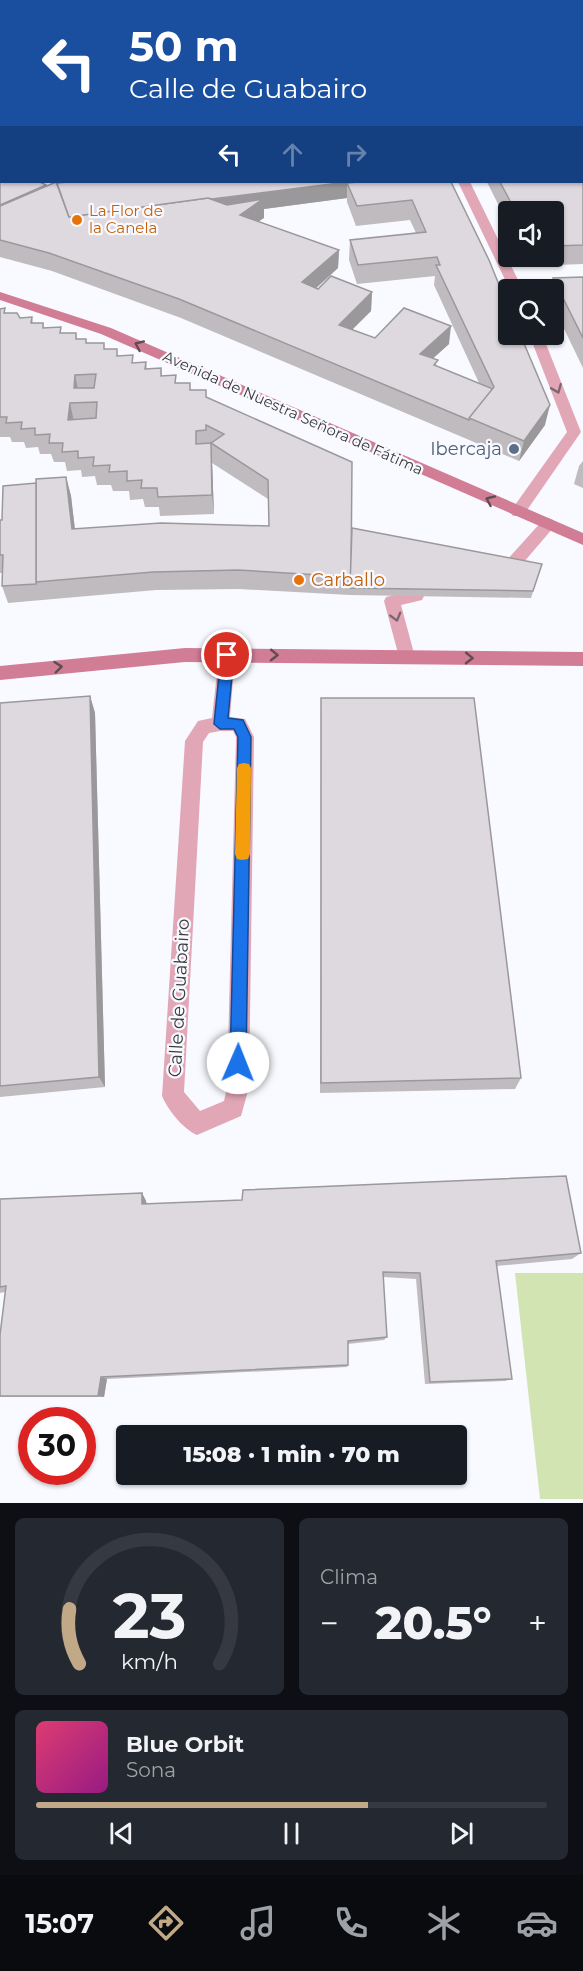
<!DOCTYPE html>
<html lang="es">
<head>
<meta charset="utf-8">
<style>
	body { margin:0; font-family:Montserrat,sans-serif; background:#242831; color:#f1f3f6; height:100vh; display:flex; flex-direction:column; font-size:22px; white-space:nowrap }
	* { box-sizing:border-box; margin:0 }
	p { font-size:20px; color:#9ea1a6 }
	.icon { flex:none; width:33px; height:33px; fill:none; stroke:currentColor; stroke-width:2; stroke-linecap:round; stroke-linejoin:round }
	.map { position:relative; height:1503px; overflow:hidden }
	.drawer { display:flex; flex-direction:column; gap:15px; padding:15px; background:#0d0f14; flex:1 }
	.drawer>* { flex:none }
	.hud { position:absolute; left:0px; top:0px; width:584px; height:183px; box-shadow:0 2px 4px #0004; background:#1a4fa0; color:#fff; overflow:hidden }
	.controls { position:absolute; left:498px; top:201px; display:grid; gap:12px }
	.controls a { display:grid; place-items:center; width:66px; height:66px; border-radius:6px; background:#171b24; box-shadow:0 2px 4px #0004; font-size:30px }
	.speed { position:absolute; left:18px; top:1407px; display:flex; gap:12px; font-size:30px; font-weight:700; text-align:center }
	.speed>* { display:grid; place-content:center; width:78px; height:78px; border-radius:50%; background:#171b24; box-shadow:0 2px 4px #0004; line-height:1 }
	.speed .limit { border:9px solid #d22; background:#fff; color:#111 }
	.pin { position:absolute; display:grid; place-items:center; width:51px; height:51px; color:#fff; margin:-26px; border:3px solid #fff; border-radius:50%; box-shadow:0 2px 6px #0007 }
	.me { position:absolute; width:66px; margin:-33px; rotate:1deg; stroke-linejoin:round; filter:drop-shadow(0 0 4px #0008) }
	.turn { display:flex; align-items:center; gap:21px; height:126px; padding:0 30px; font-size:27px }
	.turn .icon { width:78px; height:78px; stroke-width:2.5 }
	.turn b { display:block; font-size:42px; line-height:51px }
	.lanes { display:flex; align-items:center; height:57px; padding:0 30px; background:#0003; justify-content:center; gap:30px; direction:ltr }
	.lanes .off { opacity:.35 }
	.big { font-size:45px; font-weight:800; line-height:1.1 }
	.drawer .widget { flex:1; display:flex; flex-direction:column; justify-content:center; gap:9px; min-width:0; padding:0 21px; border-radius:9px; background:#242831 }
	.drawer .dial { align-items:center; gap:0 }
	.dial svg { height:156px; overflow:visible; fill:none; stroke:#363941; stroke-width:7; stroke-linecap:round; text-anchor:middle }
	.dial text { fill:#f1f3f6; stroke:none }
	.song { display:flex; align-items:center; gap:18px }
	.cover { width:72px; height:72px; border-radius:9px; background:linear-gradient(135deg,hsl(340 70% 55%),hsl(310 70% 35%)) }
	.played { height:6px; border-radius:3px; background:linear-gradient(90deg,#c1a987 65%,#363941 65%) }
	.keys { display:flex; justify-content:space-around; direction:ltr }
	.heat { display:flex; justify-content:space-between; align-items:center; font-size:33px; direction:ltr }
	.drawer .tiles { flex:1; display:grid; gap:15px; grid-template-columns:1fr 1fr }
	.widget:last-child { grid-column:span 2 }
	.trip { position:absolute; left:116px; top:1425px; width:351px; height:60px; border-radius:6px; background:#171b24; box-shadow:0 2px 4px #0004; font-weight:800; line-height:60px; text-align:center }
	.tab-bar { display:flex; height:96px; justify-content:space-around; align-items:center; background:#090b0e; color:#9ea1a6 }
	.tab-bar .icon { width:42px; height:42px }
	.tab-bar .selected { color:#c1a987 }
	.tab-bar b { font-size:27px; color:#f1f3f6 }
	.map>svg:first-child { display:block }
</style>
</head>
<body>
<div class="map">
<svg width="583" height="1503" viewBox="0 0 583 1503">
	<rect width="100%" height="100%" fill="#f8faff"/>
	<!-- green -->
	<polygon fill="#d1e4b2" points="515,1273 583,1273 583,1499 540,1499"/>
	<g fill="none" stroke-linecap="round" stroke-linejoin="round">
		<!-- lane -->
		<g fill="#e2a7b7" fill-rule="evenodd">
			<polygon points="548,518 553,520 556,524 553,528 517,570 505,570 503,566 505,562 543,520"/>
			<polygon points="416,590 422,592 424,596 422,600 401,605 415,657 413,662 407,664 401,662 399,657 384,601 386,597"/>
		</g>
		<!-- street -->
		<g fill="#e2a7b7" fill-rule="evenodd">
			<polygon points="57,0 67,0 56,2"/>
			<rect x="370" y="0" width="10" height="2"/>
			<polygon points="458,182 470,182 520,284 583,280 583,288 510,290"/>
			<polygon points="529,334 542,334 581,432 523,516 513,516 510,512 567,432"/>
			<path d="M 227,648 L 233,650 L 235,655 L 230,717 L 245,719 L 254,737 L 249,1087 L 241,1116 L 197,1135 C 183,1129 168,1110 162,1096 L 185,741 L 198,721 L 212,718 L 219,655 L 221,650 ZM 220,731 L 233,731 L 236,737 L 227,1087 L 224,1101 L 200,1111 L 184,1092 L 203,742 L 209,733 Z"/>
		</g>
		<!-- secondary -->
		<g fill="#d27d96" fill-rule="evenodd">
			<polygon points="0,292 111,328 583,533 583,545 101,334 0,300"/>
			<polygon points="185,648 583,652 583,666 185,662 0,680 0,666"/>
		</g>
	</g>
	<!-- wall -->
	<g fill="#bfbbbf" fill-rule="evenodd">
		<polygon points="1,0 46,0 45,2 2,2 2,128 0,129 0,3"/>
		<polygon points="394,0 460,0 460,2 395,2"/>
		<polygon points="525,0 583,0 583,66 582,66 582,2 525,2"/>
		<rect x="582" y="75" width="1" height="45"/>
		<path d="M 0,147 L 2,182 L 46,182 L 43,183 L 46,185 L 46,186 L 57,183 L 451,182 L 545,425 L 519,461 L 181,318 L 52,271 L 0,257 ZM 347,198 L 347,202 L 356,226 L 410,220 L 416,233 L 350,240 L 349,260 L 357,284 L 435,276 L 434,285 L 479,383 L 437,366 L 433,358 L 449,344 L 375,338 L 352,329 L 371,311 L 372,292 L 316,288 L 338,268 L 339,250 L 258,221 L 264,218 L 264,209 Z"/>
		<polygon points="583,172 583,264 530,266 525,256 554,256 554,212 508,212 508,224 487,182 582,182"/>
		<polygon points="583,277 583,368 554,308 554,290 551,290 553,278"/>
		<polygon points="0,308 6,313 20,318 32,317 33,323 43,323 44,328 62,333 76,333 77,339 87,343 105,349 134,363 146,362 147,369 161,368 162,376 176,375 176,383 206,397 352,528 542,564 531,598 350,595 239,589 156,590 8,603 2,586 2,573 0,573 0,520 2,520 36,483 66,477 71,496 75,529 269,526 268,499 212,463 214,514 160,516 159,507 145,507 143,499 130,500 129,491 113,491 111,485 97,485 95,476 82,477 81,470 67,471 65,462 54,462 51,454 40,454 38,447 26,448 24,442 12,442 10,437 0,437"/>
		<polygon points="583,461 583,488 574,484 579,466"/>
		<polygon points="90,696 95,713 105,1087 0,1097 0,703"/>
		<polygon points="321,698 521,1078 515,1089 320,1093"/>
		<polygon points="142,1193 146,1201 147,1204 581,1253 572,1259 496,1266 512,1379 505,1381 425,1384 416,1279 383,1277 387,1337 384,1340 348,1344 348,1365 347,1367 107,1379 104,1397 0,1397 0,1335 5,1292 0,1293 0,1199"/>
	</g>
	<!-- shaded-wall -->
	<g fill="#9b989b">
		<polygon points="34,0 46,0 45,2 33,2"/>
		<polygon points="114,0 122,0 122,2 113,2"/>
		<polygon points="179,0 210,0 207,2 177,2"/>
		<polygon points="286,0 302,0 300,2 286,2"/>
		<polygon points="2,106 2,128 0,129 0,107"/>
		<polygon points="347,182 397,182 347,183 347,198 264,209 264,218 241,233 70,218"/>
		<polygon points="46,185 50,204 0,213 0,205"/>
		<polygon points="339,250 338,268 302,301 302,282"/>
		<polygon points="372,292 371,311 339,343 339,325"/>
		<polygon points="451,326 449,344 418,372 420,354"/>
		<polygon points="75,375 79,394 74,388"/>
		<polygon points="70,403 74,422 68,420"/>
		<polygon points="550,405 545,425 519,461 524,441"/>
		<polygon points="211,443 212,463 214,514 212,495"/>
		<polygon points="66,477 71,496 77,548 72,529"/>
		<polygon points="90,696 95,713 105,1087 99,1077"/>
		<polygon points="142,1193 146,1201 147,1211 142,1204"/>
		<polygon points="101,1377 107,1379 104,1397 98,1396"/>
	</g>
	<!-- building -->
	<g fill="#ded9de" stroke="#9b989b" stroke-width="1.5" fill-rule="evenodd">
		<polygon points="1,0 34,0 33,2 2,2 2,59 0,59 0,3"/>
		<polygon points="65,0 114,0 113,2 64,2"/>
		<polygon points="127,0 179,0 177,2 126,2"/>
		<polygon points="236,0 289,0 288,2 233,2"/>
		<polygon points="331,0 370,0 371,2 332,2"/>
		<polygon points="405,0 431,0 432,2 405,2"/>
		<polygon points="535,0 583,0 583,1 536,2"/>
		<polygon points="583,1 583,47 582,47 582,2 571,2"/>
		<polygon points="0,74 2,74 2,106 0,107"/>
		<rect x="582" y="75" width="1" height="26"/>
		<polygon points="0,147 2,147 2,182 40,182 46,185 0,205"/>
		<polygon points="582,171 583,172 583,245 554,246 554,212 516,212 500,182 582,182"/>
		<polygon points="56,182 69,217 208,198 227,205 263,199 240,215 339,250 302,282 318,289 331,276 372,292 339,325 375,338 404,308 451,326 420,354 438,360 434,365 493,389 469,420 179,299 49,253 0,240 0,206"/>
		<polygon points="67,182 347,182 212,199 208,198 69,217 57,183"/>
		<polygon points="358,182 451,182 489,260 508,307 508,334 520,334 550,405 524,441 469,418 494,387 436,265 440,265 437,257 358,265 350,240 426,232 412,200 357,206 347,183"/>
		<polygon points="583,277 583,338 553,278"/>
		<path d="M 5,308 L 4,313 L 17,313 L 20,318 L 32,317 L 31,323 L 43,323 L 43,328 L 61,327 L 60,333 L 76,333 L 76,339 L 86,339 L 86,343 L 104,343 L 104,349 L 117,349 L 117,356 L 133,355 L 132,363 L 146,362 L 145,369 L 161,368 L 161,376 L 176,375 L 175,383 L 190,383 L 190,390 L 206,390 L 206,397 L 352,462 L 351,577 L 238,570 L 153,572 L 36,582 L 36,479 L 66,477 L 72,529 L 161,523 L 269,526 L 268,480 L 211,443 L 212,495 L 158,497 L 157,488 L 141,488 L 142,480 L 127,481 L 127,471 L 109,472 L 110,465 L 93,466 L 94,457 L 78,458 L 78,451 L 62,452 L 63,443 L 49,443 L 50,434 L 35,435 L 35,428 L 21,429 L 22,422 L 6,423 L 7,417 L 0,417 L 0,309 ZM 96,374 L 94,388 L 74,388 L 75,375 ZM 97,402 L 96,418 L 68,420 L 70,403 ZM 206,425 L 224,434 L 211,443 L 196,444 L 196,431 L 206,430 Z"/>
		<polygon points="36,483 36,584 2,586 3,555 0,555 0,520 2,520 3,486"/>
		<polygon points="352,528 542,564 533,591 350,588"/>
		<polygon points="90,696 99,1077 0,1086 0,703"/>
		<polygon points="321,698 474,698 521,1078 321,1083"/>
		<polygon points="566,1176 581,1253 496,1261 512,1379 430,1382 420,1273 383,1272 387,1337 348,1341 348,1365 101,1377 98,1396 0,1396 0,1335 6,1286 0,1287 0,1199 142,1193 142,1204 242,1200 243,1190"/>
	</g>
	<!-- one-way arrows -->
	<defs><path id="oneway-chevron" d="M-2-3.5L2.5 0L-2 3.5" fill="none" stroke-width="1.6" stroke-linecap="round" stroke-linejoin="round" transform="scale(1.5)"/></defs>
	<g stroke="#604c53">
		<use href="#oneway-chevron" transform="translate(139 345) rotate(-156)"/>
		<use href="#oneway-chevron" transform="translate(490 500) rotate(-156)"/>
		<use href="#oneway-chevron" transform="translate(274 655) rotate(1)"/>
		<use href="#oneway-chevron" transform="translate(469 658) rotate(1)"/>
		<use href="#oneway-chevron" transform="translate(58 667) rotate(-6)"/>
	</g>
	<g stroke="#7d666e">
		<use href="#oneway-chevron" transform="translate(557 389) rotate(68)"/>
		<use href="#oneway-chevron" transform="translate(396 617) rotate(74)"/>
	</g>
	<!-- route -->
	<polygon fill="#1a73e8" stroke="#114b97" stroke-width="1.5" points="227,650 234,655 228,718 243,720 251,737 246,1063 244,1069 238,1071 233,1069 230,1063 238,737 234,729 220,729 214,724 221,655"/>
	<!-- slow -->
	<polygon fill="#f59e0b" points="244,763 249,764 251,768 250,854 248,859 242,860 237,859 235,854 237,768 239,764"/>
	<!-- markers -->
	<g fill="#e8710a" stroke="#f8faff" stroke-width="2">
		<circle cx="77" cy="220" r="6"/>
		<circle cx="299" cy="580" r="6"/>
	</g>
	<circle fill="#5c6f8a" stroke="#f8faff" stroke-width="2" cx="514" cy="449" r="6"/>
	<g text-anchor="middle" stroke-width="4.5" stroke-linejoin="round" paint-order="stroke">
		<!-- far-food labels -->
		<g font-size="15" fill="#c56008" stroke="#f8faff" text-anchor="start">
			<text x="89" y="216">La Flor de<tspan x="89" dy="17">la Canela</tspan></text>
		</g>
		<!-- far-street labels -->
		<g font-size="15" fill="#3a3b3d" stroke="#f8faff">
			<text transform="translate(293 413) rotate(24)" y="5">Avenida de Nuestra Señora de Fátima</text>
		</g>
		<!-- service labels -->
		<g font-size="18" fill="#4e5e75" stroke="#f8faff" text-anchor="end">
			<text x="502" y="455">Ibercaja</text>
		</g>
		<!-- food labels -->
		<g font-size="18" fill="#c56008" stroke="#f8faff" text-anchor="start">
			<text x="311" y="586">Carballo</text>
		</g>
		<!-- street labels -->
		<g font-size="18" fill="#3a3b3d" stroke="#f8faff">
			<text transform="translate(179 998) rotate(-87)" y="6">Calle de Guabairo</text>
		</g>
	</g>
</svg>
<div class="controls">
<a><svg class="icon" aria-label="sound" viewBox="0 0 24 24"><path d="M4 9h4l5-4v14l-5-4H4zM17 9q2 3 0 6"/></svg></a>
<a><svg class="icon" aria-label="search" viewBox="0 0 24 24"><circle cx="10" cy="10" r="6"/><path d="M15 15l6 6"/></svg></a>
</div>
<div class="speed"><div class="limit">30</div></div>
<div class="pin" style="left:227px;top:655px;background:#d93025"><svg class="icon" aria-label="arrive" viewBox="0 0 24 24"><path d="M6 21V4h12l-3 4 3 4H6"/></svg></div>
<svg class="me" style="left:238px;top:1063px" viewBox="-20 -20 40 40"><circle r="19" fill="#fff"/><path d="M0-13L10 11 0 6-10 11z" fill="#1a73e8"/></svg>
<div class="trip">15:08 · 1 min · 70 m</div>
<div class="hud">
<div class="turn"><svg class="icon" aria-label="left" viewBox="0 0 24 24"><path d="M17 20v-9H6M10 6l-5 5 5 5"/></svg><div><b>50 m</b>Calle de Guabairo</div></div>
<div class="lanes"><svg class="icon" aria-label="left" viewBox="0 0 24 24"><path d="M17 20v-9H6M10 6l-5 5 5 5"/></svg><svg class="icon off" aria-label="ahead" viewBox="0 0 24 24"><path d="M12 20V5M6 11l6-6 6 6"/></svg><svg class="icon off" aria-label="right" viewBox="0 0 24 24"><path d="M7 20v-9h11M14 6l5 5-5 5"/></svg></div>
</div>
</div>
<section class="drawer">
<div class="tiles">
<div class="widget dial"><svg viewBox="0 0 100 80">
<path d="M14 69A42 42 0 1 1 86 69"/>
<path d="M14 69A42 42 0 0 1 9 41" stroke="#c1a987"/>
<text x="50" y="56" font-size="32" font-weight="700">23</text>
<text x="50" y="72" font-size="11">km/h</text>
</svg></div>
<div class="widget"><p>Clima</p>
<div class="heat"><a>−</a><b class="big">20.5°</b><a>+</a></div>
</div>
<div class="widget">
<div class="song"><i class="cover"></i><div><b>Blue Orbit</b><p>Sona</p></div></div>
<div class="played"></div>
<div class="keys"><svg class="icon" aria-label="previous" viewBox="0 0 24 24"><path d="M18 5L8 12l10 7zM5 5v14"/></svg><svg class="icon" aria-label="pause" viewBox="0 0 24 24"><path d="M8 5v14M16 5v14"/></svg><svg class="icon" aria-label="next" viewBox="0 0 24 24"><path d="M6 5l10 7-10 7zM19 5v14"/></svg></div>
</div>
</div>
</section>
<nav class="tab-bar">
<b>15:07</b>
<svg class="icon selected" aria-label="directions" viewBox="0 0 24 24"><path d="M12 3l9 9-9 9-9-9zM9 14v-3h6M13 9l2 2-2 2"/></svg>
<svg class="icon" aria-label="music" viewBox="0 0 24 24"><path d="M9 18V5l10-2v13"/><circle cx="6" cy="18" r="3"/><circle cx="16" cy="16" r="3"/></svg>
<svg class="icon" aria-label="phone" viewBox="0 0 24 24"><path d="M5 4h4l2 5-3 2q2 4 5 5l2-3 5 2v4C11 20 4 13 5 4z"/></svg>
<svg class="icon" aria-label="climate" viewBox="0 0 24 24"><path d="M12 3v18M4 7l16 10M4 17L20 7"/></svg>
<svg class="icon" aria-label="car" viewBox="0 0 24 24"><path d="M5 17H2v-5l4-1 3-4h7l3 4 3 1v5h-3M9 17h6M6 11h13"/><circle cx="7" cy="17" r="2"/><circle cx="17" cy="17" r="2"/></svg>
</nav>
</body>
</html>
